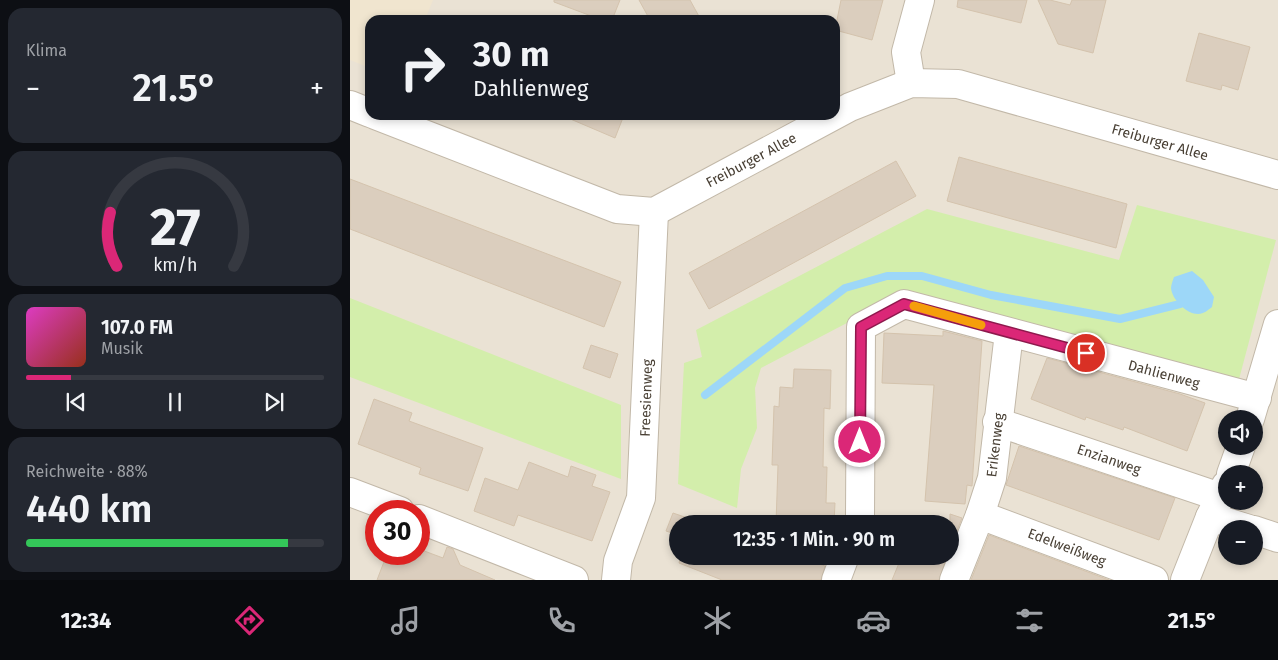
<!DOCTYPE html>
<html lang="de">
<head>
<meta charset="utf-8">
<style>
	body { margin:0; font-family:"Fira Sans",sans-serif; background:#242831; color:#f1f3f6; height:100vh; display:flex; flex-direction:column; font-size:19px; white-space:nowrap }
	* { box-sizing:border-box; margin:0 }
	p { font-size:16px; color:#9ea1a6 }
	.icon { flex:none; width:28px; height:28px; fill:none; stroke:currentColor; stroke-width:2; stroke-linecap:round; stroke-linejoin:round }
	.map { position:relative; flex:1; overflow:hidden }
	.side { display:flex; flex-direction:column; gap:8px; padding:8px; background:#0d0f14; width:350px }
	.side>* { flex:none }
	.top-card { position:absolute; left:15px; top:15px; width:475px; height:105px; border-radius:15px; box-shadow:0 2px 8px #0003; background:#171b24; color:#f1f3f6; overflow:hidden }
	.fabs { position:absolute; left:868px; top:410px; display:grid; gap:10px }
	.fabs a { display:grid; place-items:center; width:45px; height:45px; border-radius:50%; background:#171b24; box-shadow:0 2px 8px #0003; font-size:25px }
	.speed { position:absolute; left:15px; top:500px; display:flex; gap:10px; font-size:25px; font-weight:700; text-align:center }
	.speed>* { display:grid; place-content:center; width:65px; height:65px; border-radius:50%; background:#171b24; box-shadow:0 2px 8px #0003; line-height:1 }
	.speed .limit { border:8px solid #d22; background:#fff; color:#111 }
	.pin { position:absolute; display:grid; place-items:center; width:42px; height:42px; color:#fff; margin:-21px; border:2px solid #fff; border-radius:50%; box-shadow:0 1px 5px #0007 }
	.me { position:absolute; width:55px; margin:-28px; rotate:0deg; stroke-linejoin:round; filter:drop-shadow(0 0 4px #0008) }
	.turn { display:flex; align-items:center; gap:18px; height:105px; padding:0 25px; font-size:22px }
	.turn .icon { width:65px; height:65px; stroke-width:2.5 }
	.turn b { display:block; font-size:35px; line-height:42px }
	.big { font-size:38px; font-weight:600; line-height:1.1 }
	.side .tile { flex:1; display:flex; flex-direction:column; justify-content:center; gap:8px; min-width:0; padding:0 18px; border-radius:15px; background:#242831 }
	.side .dial { align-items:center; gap:0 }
	.dial svg { height:130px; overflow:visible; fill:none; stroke:#363941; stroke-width:7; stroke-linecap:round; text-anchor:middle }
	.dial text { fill:#f1f3f6; stroke:none }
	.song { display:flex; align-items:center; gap:15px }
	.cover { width:60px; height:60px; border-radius:8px; background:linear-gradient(135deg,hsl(310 70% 55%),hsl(10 70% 35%)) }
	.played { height:5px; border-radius:2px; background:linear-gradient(90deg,#db2777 15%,#363941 15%) }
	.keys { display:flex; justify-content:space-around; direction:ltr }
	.heat { display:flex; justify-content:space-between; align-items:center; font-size:28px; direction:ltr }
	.charge { height:8px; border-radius:4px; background:linear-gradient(90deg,#34c759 88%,#363941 0) }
	.trip { position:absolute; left:319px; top:515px; width:290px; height:50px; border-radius:25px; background:#171b24; box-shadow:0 2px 8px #0003; font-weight:600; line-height:50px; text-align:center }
	.dock { display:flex; height:80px; justify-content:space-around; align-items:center; background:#090b0e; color:#9ea1a6 }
	.dock .icon { width:35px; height:35px }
	.dock .current { color:#db2777 }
	.dock b { font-size:22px; color:#f1f3f6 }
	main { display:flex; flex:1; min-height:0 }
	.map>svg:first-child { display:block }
</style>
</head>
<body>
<main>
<section class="side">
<div class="tile"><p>Klima</p>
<div class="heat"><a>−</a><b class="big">21.5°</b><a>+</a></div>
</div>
<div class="tile dial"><svg viewBox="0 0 100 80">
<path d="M14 69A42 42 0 1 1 86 69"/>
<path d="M14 69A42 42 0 0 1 10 36" stroke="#db2777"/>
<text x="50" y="56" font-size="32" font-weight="700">27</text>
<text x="50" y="72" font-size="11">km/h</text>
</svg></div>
<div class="tile">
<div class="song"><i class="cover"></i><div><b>107.0 FM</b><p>Musik</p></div></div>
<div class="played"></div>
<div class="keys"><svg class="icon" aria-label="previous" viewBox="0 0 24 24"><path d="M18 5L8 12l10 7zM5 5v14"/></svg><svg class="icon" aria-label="pause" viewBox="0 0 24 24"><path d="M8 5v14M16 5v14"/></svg><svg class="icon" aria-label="next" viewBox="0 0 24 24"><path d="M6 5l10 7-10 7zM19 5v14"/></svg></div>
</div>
<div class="tile"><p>Reichweite · 88%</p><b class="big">440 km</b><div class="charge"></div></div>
</section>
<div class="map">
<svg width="928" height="580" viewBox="0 0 928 580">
	<rect width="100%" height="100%" fill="#f5f0e7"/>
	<!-- residential -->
	<path fill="#eae2d4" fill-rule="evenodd" d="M 0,0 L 928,0 L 928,580 L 0,580 ZM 20,20 L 485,20 L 485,115 L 20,115 ZM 876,419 L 904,419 L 904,446 L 876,446 ZM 876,474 L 904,474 L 904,501 L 876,501 ZM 26,511 L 69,511 L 69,554 L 26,554 ZM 328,524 L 600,524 L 600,556 L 328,556 ZM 876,529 L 904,529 L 904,556 L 876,556 Z"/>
	<!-- education -->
	<polygon fill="#f0e5cf" points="0,0 83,0 75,20 20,20 20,68 0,60"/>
	<!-- green -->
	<g fill="#d3eeab">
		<polygon points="787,205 926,240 888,383 556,292 411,368 405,388 407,428 391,469 387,508 328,484 334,363 352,357 346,330 577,209 769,260"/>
		<polygon points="0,298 271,405 271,479 0,377"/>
	</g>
	<!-- water -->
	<path fill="#9dd7f8" d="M 842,271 L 853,280 L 864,297 L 862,307 C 858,310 854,314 848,314 C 837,314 822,300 821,288 C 821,285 823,280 824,277 Z"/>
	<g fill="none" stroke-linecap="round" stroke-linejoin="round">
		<!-- stream -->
		<polyline stroke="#9dd7f8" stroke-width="8" points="355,395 495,288 537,276 572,276 641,295 770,319 830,304"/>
	</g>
	<!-- building -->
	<g fill="#dbcebe" stroke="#d4c3ad">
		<polygon points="204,0 270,0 262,20 252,20 204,2"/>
		<polygon points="289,0 340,0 351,20 300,20"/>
		<polygon points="491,0 533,0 522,40 485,30"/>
		<polygon points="608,0 677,0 671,23 607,7"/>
		<polygon points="688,0 700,0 720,5 722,0 756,0 743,53 708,44"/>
		<polygon points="849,33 900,47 888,90 872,85 871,90 836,81"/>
		<polygon points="211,115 274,115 265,138"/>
		<polygon points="609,157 777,204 766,248 597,201"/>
		<polygon points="546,161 566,196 359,309 339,273"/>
		<polygon points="0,179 271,282 254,327 0,229"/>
		<polygon points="593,331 632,341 622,486 617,485 615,504 575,501 584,385 532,383 534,333 593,336"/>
		<polygon points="241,345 268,354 260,378 233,368"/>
		<polygon points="697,358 830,394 855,403 837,451 774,427 773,430 736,417 735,420 681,399"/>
		<polygon points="444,369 481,370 480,409 474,408 473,467 477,467 476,503 485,503 484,523 426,524 428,465 422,465 424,406 429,407 430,387 443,388"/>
		<polygon points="24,399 62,413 59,421 133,448 118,491 69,474 71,468 8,444"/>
		<polygon points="669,446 825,498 809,540 656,485"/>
		<polygon points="179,462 218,477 221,466 246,475 242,486 260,492 242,541 168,515 164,526 124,511 135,478 168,490"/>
		<polygon points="323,513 355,524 328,524 328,535 316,531"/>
		<polygon points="600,514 612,518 600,548"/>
		<polygon points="639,535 759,580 621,580"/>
		<polygon points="97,547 103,549 110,565 145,580 27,580 37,554 69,554 69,549 93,558"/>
		<polygon points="331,556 449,556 475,566 471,580 372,580 329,563"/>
		<polygon points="552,556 597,556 589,580 542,580"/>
	</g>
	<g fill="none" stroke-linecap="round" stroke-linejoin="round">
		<!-- minor casing -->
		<g stroke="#c2b8a8" stroke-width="30">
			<g id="minor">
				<polyline points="561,83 556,52 570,0"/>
				<polyline points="0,105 20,113"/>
				<polyline points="25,115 267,209 304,212 500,107 561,83 608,84 928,175"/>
				<polyline points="900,419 928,324"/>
				<polyline points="647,422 870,497"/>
				<polyline points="881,474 891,446"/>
				<polyline points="0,492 50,511"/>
				<polyline points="630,515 804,580"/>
				<polyline points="860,517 899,529"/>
				<polyline points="69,519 224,580"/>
				<polyline points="508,524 510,518 511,327 554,304 907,398"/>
				<polyline points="904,530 928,538"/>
				<polyline points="266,580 268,561 291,498 304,212"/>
				<polyline points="486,580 495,556"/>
				<polyline points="604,580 630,515 642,478 659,333"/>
				<polyline points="835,580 860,517 876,485"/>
			</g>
		</g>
		<!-- minor -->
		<use href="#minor" stroke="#fff" stroke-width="28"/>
	</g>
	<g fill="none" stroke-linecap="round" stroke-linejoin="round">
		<!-- route casing -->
		<g stroke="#8e194d" stroke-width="12">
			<polyline id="route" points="510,442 511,327 554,304 736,353"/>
		</g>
		<!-- route -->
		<use href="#route" stroke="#db2777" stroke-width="9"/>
		<!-- slow -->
		<polyline stroke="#f59e0b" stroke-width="9" points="564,306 631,325"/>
	</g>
	<g text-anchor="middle" stroke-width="5" stroke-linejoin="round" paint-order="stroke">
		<!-- street labels -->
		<g font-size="14" fill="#494035" stroke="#fff">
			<text transform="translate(810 142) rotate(16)" y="5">Freiburger Allee</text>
			<text transform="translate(401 160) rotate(-28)" y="5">Freiburger Allee</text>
			<text transform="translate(814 374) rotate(15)" y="5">Dahlienweg</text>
			<text transform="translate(296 398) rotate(-88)" y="5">Freesienweg</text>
			<text transform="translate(645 445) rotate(-83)" y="5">Erikenweg</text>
			<text transform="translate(759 459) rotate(19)" y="5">Enzianweg</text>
			<text transform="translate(717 547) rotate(21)" y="5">Edelweißweg</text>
		</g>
	</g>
</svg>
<div class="fabs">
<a><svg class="icon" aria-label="sound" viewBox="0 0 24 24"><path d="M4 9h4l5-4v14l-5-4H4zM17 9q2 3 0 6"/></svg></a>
<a>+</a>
<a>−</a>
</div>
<div class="speed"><div class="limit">30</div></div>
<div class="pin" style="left:736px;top:353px;background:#d93025"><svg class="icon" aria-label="arrive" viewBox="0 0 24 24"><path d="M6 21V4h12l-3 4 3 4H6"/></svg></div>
<svg class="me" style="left:510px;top:442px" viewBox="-20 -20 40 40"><circle r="17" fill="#db2777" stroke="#fff" stroke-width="3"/><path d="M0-11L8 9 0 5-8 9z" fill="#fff"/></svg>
<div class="trip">12:35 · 1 Min. · 90 m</div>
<div class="top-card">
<div class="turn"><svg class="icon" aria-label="right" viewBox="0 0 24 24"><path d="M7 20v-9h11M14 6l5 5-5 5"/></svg><div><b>30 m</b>Dahlienweg</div></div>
</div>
</div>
</main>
<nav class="dock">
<b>12:34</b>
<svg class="icon current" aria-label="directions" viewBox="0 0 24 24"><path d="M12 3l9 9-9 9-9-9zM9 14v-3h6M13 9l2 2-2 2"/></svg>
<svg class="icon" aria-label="music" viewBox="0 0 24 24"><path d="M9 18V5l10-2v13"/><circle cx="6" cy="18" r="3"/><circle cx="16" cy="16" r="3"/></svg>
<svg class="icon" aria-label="phone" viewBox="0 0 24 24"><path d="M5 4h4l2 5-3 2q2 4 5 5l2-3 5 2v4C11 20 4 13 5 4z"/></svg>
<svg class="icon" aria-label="climate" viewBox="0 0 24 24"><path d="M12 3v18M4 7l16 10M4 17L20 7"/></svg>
<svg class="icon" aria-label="car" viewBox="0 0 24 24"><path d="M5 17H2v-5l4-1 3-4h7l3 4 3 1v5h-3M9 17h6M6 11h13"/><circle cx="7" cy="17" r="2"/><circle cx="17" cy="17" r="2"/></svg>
<svg class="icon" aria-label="filters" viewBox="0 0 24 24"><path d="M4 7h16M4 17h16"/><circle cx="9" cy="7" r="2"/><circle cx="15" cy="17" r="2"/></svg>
<b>21.5°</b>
</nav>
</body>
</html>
